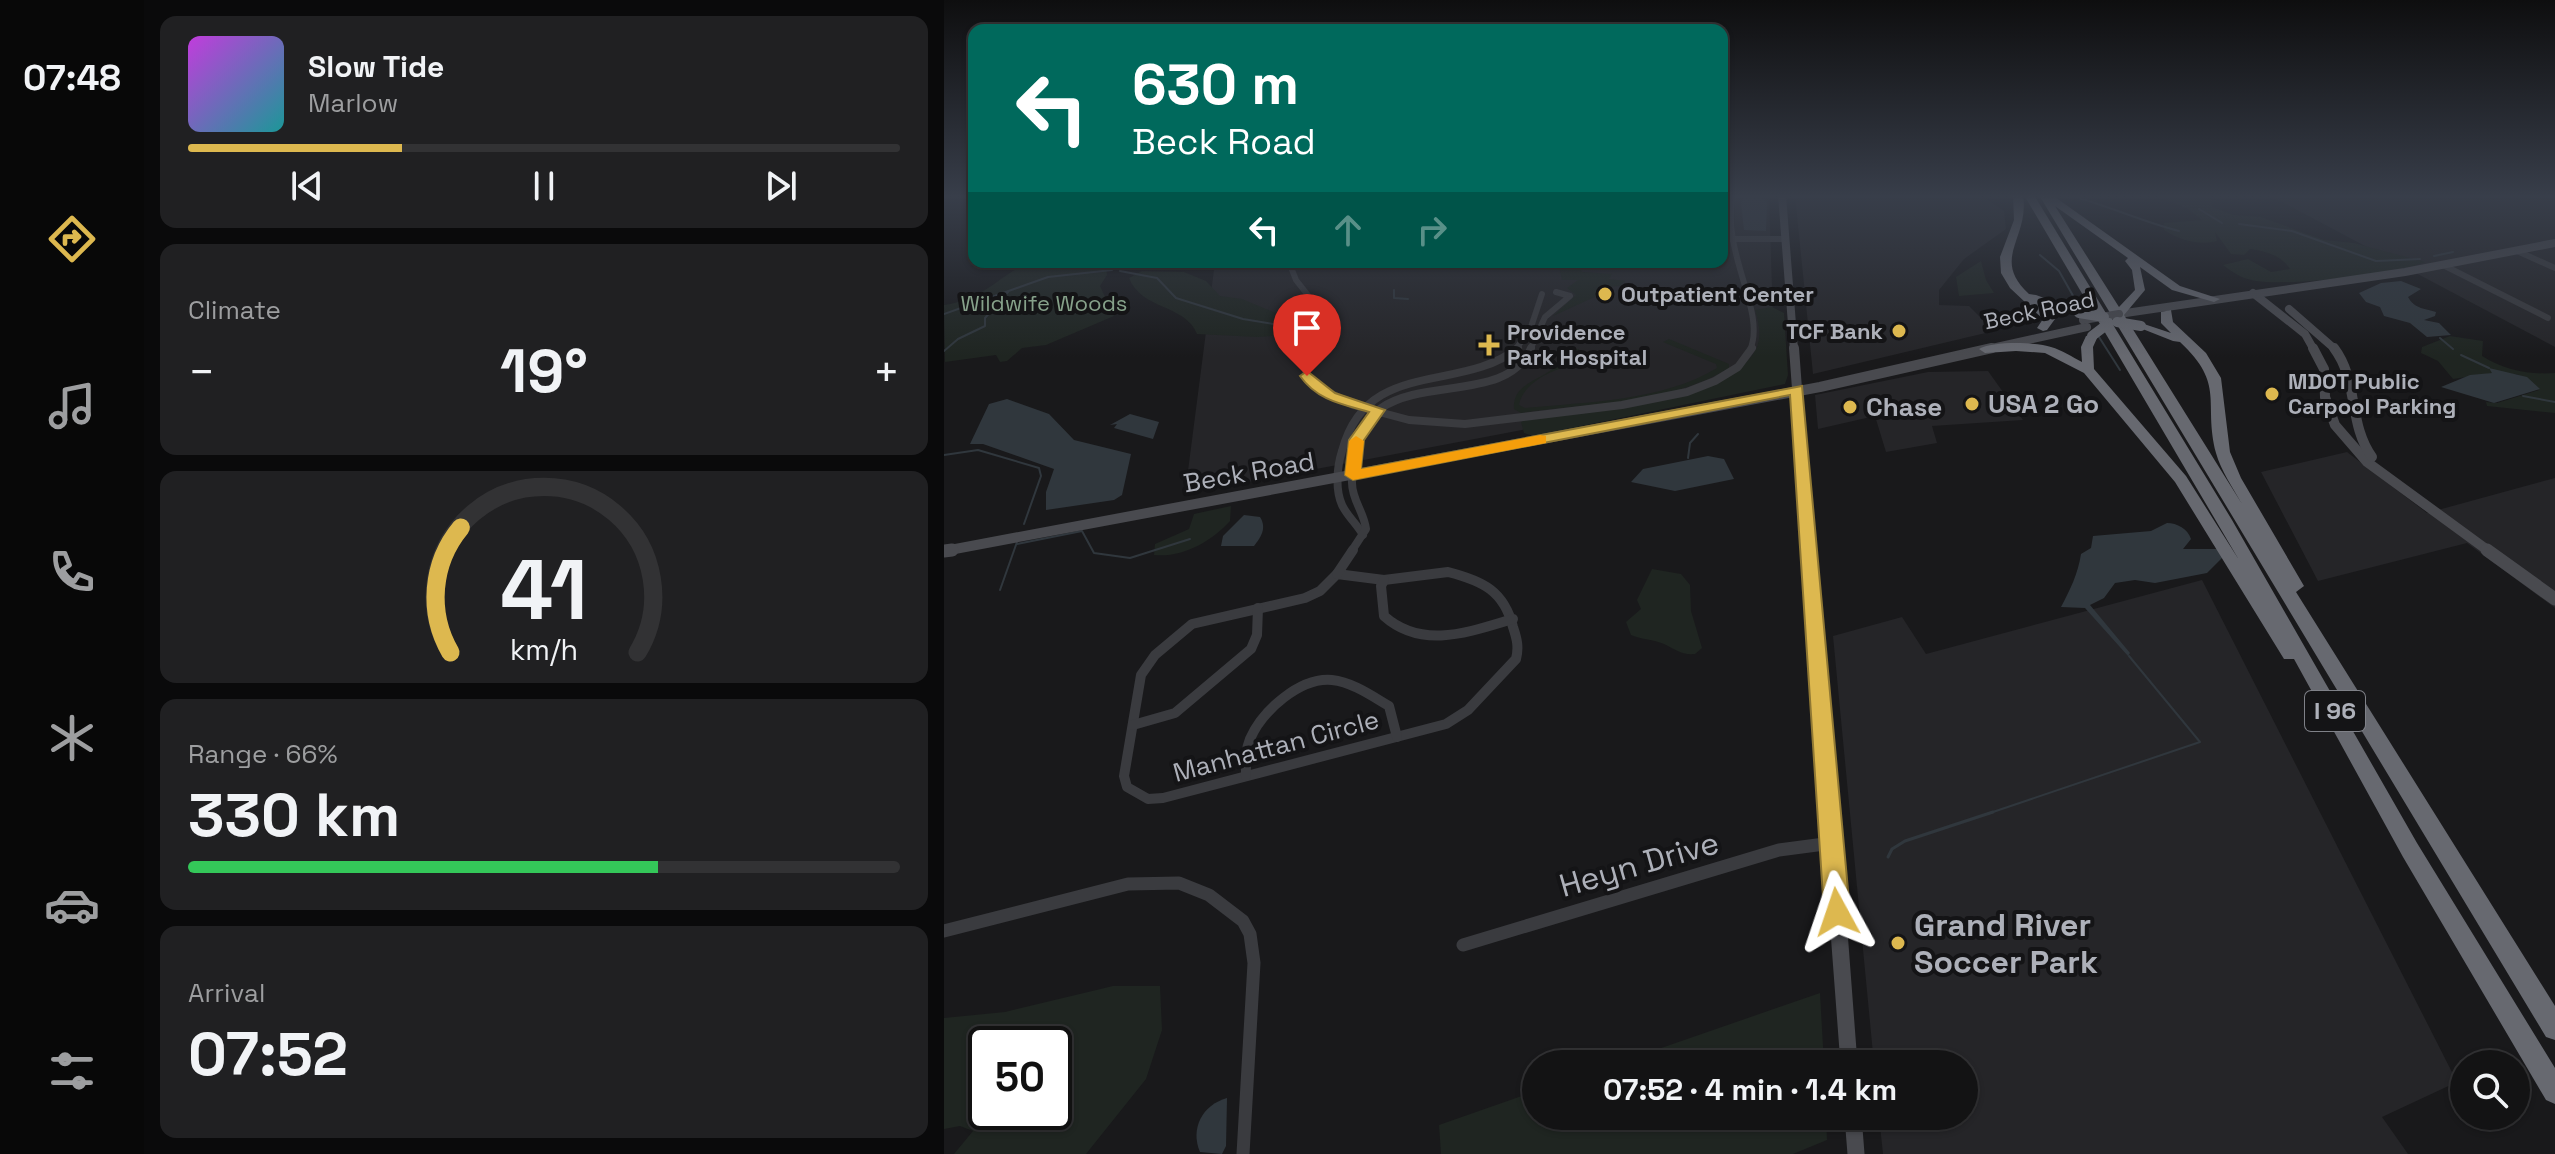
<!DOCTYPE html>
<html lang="en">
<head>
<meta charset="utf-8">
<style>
	body { margin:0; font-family:"Space Grotesk",sans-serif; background:#202022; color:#f1f3f6; height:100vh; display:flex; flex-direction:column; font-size:30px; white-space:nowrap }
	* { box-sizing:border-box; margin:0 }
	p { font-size:26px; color:#9d9ea0 }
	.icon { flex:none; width:44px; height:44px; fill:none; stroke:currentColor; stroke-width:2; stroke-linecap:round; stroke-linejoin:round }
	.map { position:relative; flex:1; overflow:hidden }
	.panel { display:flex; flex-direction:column; gap:16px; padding:16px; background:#0a0a0b; width:800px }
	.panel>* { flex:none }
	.guide { position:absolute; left:24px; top:24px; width:760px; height:244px; border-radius:16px; box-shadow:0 2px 6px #0004,0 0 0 2px #323234; background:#00695c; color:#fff; overflow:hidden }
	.tools { position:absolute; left:1506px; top:1050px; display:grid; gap:16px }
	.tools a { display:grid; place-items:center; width:80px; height:80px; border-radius:50%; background:#131314; box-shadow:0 2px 6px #0004,0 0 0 2px #323234; font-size:40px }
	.speed { position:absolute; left:24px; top:1026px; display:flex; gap:16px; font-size:40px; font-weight:700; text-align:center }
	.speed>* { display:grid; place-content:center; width:104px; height:104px; border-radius:50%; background:#131314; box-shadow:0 2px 6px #0004,0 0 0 2px #323234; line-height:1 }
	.speed .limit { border:4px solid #111; border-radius:12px; background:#fff; color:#111 }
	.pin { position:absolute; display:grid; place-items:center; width:68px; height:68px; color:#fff; margin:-82px -34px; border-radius:50% 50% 50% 0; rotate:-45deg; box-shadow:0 0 8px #0007 }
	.pin .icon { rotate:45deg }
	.me { position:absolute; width:88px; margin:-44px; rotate:355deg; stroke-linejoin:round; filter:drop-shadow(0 0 6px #0008) }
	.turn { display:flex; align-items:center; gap:28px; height:168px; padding:0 32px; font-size:36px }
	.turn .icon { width:104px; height:104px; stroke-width:2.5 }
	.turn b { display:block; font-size:56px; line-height:68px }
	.lanes { display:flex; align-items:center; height:76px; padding:0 32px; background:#0003; justify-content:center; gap:40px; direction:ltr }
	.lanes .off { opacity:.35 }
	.big { font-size:60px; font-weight:700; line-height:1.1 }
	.panel .tile { flex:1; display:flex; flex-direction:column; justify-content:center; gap:12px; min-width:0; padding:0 28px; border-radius:16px; background:#202022 }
	.panel .dial { align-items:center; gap:0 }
	.dial svg { height:208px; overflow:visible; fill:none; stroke:#323234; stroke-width:7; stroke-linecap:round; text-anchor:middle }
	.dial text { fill:#f1f3f6; stroke:none }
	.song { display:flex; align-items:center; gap:24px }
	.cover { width:96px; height:96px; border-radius:12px; background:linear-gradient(135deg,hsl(290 70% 55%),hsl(180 70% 35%)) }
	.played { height:8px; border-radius:4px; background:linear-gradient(90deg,#ddb84f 30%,#323234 30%) }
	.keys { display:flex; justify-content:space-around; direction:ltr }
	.heat { display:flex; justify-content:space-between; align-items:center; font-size:44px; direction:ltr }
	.charge { height:12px; border-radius:6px; background:linear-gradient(90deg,#34c759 66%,#323234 0) }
	.trip { position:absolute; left:578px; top:1050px; width:456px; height:80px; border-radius:40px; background:#131314; box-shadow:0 2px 6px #0004,0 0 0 2px #323234; font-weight:700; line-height:80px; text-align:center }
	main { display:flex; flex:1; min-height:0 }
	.tabs { display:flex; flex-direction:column; width:144px; justify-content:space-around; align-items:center; background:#080808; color:#9d9ea0 }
	.tabs .icon { width:56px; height:56px }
	.tabs .selected { color:#ddb84f }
	.tabs b { font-size:36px; color:#f1f3f6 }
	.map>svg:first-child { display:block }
</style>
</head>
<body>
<main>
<nav class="tabs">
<b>07:48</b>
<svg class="icon selected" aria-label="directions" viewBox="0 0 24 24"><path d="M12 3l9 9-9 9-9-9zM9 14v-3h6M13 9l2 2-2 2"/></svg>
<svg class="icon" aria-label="music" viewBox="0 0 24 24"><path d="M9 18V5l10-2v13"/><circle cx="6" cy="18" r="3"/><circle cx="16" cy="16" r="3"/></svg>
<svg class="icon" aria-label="phone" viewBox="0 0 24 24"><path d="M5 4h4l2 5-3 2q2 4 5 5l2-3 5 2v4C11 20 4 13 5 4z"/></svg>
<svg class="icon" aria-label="climate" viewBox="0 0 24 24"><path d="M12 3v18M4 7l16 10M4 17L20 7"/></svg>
<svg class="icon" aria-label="car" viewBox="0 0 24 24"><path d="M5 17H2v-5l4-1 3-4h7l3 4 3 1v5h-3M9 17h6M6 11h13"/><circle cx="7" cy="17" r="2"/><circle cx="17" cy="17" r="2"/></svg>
<svg class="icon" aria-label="filters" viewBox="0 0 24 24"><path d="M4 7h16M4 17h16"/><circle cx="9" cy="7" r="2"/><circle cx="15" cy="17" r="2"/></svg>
</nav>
<section class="panel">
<div class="tile">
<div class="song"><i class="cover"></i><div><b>Slow Tide</b><p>Marlow</p></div></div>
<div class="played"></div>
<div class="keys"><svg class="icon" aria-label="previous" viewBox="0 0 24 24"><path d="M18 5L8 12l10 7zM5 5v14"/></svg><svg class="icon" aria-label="pause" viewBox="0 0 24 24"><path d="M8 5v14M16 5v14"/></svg><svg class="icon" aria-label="next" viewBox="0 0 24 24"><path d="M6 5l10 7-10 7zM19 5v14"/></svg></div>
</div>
<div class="tile"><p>Climate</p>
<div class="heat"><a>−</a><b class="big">19°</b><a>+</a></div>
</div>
<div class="tile dial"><svg viewBox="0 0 100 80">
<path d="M14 69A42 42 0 1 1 86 69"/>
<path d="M14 69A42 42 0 0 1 18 21" stroke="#ddb84f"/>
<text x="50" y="56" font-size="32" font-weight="700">41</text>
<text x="50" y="72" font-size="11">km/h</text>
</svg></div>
<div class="tile"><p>Range · 66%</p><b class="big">330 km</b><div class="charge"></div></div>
<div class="tile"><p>Arrival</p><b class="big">07:52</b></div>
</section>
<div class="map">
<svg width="1611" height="1154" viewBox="0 0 1611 1154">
	<rect width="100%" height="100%" fill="#19191b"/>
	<!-- built -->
	<g fill="#252528">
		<polygon points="778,195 825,195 831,382 241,494 271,262 778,262"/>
		<polygon points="851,195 1026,195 1041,198 1060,211 1062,229 1020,259 995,290 995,305 1025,306 1050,331 869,374"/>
		<polygon points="1325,195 1611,195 1611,347"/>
		<polygon points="1044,371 1079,420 988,426 993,443 942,452 931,416 874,429 871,395 984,372"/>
		<polygon points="1403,452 1483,513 1611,478 1611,608 1523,543 1374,581 1317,472"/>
		<polygon points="1258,580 1513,1082 1438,1117 1464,1154 939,1154 935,1116 1020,1116 1020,1064 930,1064 889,636 958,617 982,654"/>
	</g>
	<!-- green -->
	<g fill="#1f2521" fill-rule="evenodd">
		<path d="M 1260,195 L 1267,198 L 1268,207 L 1289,215 L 1317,217 L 1380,240 L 1410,243 L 1481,262 C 1451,275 1346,286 1312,281 C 1299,279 1289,273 1279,265 L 1304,259 L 1327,272 L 1346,269 C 1338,256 1322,251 1306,249 L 1300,255 L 1287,254 L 1271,232 L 1273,241 C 1255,246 1235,240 1220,230 L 1220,223 L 1258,220 L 1244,209 L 1212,195 Z"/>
		<polygon points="1037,261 1042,280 1050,293 1015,296 1012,277"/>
		<path d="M 84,262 L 162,262 L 163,275 L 156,286 L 170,316 L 102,345 L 78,348 L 63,361 L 56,362 L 52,355 L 1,362 L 0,305 C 39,299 52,279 84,262 Z"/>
		<polygon points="618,262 628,262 639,272 668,274 665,279 681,281 676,286 649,288 668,289 609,316 632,295 623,288 634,280 618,280 615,267"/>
		<path d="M 198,271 L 240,272 L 262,281 L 276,296 L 298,299 L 367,328 L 367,333 L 314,337 L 253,334 C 241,304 197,310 185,278 Z"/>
		<path d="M 828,307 L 840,313 L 844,375 L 841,384 L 589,436 L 580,433 L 577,422 C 597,411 628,416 651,412 C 687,407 785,386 807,357 C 819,342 816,327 811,310 Z"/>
		<path d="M 1506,336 L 1539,341 L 1538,356 C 1560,370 1586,375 1611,373 L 1611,413 L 1543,406 L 1542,402 L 1553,403 L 1595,390 L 1575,375 L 1556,372 L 1509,379 L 1494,361 L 1477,353 L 1478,347 Z"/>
		<path d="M 725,339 L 785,364 L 785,368 C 722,406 646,402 577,413 L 570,409 C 568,382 598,381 613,365 C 618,359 618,354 624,349 L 635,349 L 631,365 C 612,367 578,383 575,405 L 581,408 C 643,402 719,401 773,368 L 772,364 L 719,342 Z"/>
		<path d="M 287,506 L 286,521 C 267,542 238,558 210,555 L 211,544 L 245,529 L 250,514 Z"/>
		<path d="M 708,569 L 737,574 L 746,585 L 747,611 L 758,648 L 751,654 C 736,655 733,650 720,644 C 709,639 698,640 687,635 L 682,622 L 697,609 L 693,600 Z"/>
		<path d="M 169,986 L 216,986 L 218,1030 L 202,1079 L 142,1154 L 10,1154 L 29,1131 L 16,1126 L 0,1129 L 0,1018 L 61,1012 ZM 42,1044 L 110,1044 L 110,1112 L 42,1112 Z"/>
		<polygon points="876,993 880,1064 671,1064"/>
		<polygon points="592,1091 592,1116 882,1116 883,1140 849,1154 497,1154 495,1125"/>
	</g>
	<!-- water -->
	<g fill="#30373d">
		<polygon points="801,195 822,195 818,198 823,202 822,231 800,230 797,203"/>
		<path d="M 1457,281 L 1477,289 L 1464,297 C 1470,309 1483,309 1492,312 L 1491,316 L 1480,320 L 1495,323 L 1507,335 L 1483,337 L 1466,323 L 1440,316 L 1436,307 L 1422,302 L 1415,293 L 1437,283 Z"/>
		<polygon points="1545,368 1583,377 1596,389 1550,403 1497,387 1526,375 1548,373"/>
		<polygon points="63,399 105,414 130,440 187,454 178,495 170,500 102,510 102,492 110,469 39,444 26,444 45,404"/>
		<polygon points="186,414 215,422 209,439 170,428 173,424 166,425"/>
		<polygon points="764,456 780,459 790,479 731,491 687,482 699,469"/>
		<path d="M 300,515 L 316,517 C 323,528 317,537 310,546 L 277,546 L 279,536 Z"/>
		<path d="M 1223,523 C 1233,523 1244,529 1247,539 L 1239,549 L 1275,549 L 1279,557 L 1263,573 L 1211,583 L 1191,580 L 1171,583 L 1160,598 L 1146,605 L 1186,653 L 1184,656 L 1141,608 L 1117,607 C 1126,590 1134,574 1137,554 L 1147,548 L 1149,536 L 1207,531 Z"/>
		<path d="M 283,1098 L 282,1146 L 278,1154 L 256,1152 C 246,1129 258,1105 283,1098 Z"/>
	</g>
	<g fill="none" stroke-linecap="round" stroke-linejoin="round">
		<!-- stream-far1 -->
		<g stroke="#30373d" stroke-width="2">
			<path d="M 1124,195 C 1163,205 1196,221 1235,231"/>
			<polyline points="1255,209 1278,223"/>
			<polyline points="1295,224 1348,231 1432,261 1476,259"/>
			<polyline points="1096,255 1115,271 1136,308"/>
			<polyline points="1490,256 1509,252"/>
			<polyline points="180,263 184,262"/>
			<polyline points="161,269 172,264"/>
			<polyline points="176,271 213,278 232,298 299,319 372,331"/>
			<polyline points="450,290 450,298 464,299"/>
			<polyline points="0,314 104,277 168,270"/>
			<polyline points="1155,337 1176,370"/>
			<polyline points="1496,338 1509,349"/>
			<polyline points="0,351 14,339 41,326 41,318 64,292"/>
			<polyline points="1517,355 1545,368"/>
			<polyline points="1579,396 1611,402"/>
			<polyline points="0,455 34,450 95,468 97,476 80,524"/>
			<polyline points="744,458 746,443 754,434"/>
			<polyline points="73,544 138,531 150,553 186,558 246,539"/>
			<polyline points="56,590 73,542"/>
			<polyline points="1043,814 1256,742 1185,656"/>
		</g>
		<!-- stream -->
		<polyline stroke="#30373d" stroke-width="3" points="944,857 948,849 961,841 1049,812"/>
		<!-- street-far3 -->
		<g stroke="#3a3b3f" stroke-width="6">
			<path d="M 789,195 C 776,251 823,312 806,350"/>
			<polyline points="786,239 842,239"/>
			<polyline points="1573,251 1611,268"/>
			<polyline points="345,262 352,280 381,317 379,335 370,350"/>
			<polyline points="1499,265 1604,318"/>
			<polyline points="571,350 586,330 598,294"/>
			<polyline points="586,350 601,317 626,296 612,292"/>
		</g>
		<!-- street-far2 -->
		<g stroke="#3a3b3f" stroke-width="8">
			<polyline points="371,348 361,367 365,382 409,405 465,420 521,424 678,405 743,392 771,381 794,367 808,348"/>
			<path d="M 419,535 C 413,524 403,516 398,505 C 391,489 393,467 398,451 C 423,357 516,394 574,348"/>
			<path d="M 407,552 L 422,529 C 420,512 408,500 408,483 C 403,345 555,423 587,348"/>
		</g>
		<!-- street-far1 -->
		<g stroke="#3a3b3f" stroke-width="10">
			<path d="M 504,572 C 539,581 560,591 569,627 C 573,639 575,647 572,659 L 524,710 L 502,724 L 219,798 L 204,799 L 183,787 L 180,776 L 197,675 L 211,655 L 248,624 L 361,598 L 376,591 L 393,574 L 440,580 Z"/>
			<polyline points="393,574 409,550"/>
			<path d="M 440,580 L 437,586 L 440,616 C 478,650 525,632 569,619"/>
			<polyline points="189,725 231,713 307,649 313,635 314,608"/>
			<path d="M 302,776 C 302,764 301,751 306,739 C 318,711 356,677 388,680 C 408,682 428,696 445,706 L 453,737"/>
		</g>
		<!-- street -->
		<g stroke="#3a3b3f" stroke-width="13">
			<polyline points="0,931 184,884 235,883 265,895 299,921 306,934 310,963 299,1154"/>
			<polyline points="519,945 835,850 888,843"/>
		</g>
		<!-- secondary-far3 -->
		<g stroke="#494a4f" stroke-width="8">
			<polyline points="838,195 850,350"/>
			<polyline points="1309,293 1361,334 1370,350"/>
			<polyline points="1345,309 1392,350"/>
			<polyline points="1175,314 1461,272 1611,243"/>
			<polyline points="1039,350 1143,327"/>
		</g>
		<!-- secondary-far2 -->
		<g stroke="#494a4f" stroke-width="10">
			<polyline points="850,348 865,552"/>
			<polyline points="1369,348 1380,369 1381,397 1391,425 1423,462 1546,552"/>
			<path d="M 1390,348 C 1415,381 1404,424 1428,457"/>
			<polyline points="0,551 876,387 1048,348"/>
		</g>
		<!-- secondary-far1 -->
		<g stroke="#494a4f" stroke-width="13">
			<polyline points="865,550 886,814"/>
			<polyline points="1543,550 1611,599"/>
			<polyline points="0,551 8,550"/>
		</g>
		<!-- secondary -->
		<g stroke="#494a4f" stroke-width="17">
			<polyline points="886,812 905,1064"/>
			<polyline points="909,1116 912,1154"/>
		</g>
		<!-- highway -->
		<g fill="#676970" fill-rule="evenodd">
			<path d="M 1069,195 L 1079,195 C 1086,239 1046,258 1085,294 L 1092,295 L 1141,313 L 1135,316 L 1095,303 L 1111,319 L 1103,330 L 1099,331 L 1093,328 L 1099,319 L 1066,288 L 1057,273 L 1056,257 L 1070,220 Z"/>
			<path d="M 1080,195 L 1090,195 L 1288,520 L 1473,843 L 1611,1068 L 1611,1104 L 1602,1100 L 1459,857 L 1350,659 L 1340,659 L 1231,482 L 1140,373 L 1101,353 L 1072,351 L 1041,353 L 1035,349 C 1048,341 1092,342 1107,347 C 1118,350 1128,357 1138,362 L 1137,347 L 1142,336 L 1152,334 L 1154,336 L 1149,347 L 1150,369 L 1242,476 L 1295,560 Z"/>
			<path d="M 1095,195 L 1111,197 L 1236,286 L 1276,299 L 1270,302 L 1228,290 L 1196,267 L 1201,290 L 1180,315 L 1298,504 C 1289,488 1277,471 1272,453 C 1259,402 1282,385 1236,342 L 1229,341 L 1191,326 L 1197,323 L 1227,333 L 1217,323 L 1217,312 L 1227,310 L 1229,322 L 1262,353 L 1277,378 L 1286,452 L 1297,478 L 1360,586 L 1352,592 L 1611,1006 L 1611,1040 L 1602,1037 ZM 1111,206 L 1184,258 L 1181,261 L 1188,270 L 1191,290 L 1175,307 Z"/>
		</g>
		<!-- secondary-bridge -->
		<polyline stroke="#494a4f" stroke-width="8" points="1139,320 1175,314"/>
		<!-- highway-bridge -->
		<g stroke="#676970" stroke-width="10">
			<polyline points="1135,313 1160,317"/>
			<polyline points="1173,322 1197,326"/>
			<polyline points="1148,336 1165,323"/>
		</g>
	</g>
	<!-- sky -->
	<linearGradient id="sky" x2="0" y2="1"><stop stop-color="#0e0e0f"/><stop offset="0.55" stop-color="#383e4a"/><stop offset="1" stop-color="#383e4a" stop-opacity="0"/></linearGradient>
	<rect width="1611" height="357" fill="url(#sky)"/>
	<!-- route -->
	<path fill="#ddb84f" stroke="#907833" stroke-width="2" d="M 363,371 L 391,393 L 441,410 L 420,440 L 417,469 L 858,386 L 906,912 L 902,920 L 893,924 L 884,920 L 880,912 L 846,395 L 409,480 L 401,475 L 405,440 L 425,412 C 397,404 373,400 356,376 Z"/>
	<!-- slow -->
	<polygon fill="#f59e0b" points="596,435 602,436 602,443 409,480 401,475 405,441 412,436 420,441 417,469"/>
	<!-- markers -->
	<g fill="#ddb84f" stroke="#141416" stroke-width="3">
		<circle cx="661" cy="294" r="8"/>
		<circle cx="955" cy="331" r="8"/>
		<path d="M541 333h8v8h8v8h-8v8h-8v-8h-8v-8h8z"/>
		<circle cx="1328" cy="394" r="8"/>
		<circle cx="1028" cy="404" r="8"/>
		<circle cx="906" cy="407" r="8"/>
		<circle cx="954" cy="943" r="8"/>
	</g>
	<g text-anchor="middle" stroke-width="8" stroke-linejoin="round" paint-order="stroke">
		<!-- far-poi labels -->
		<g font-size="22" font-weight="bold" fill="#adb0b9" stroke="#141416" text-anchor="start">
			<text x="677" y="302">Outpatient Center</text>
			<text x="939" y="339" text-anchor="end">TCF Bank</text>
			<text x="563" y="340">Providence<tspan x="563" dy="25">Park Hospital</tspan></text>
			<text x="1344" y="389">MDOT Public<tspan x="1344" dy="25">Carpool Parking</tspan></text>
		</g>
		<!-- far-park labels -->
		<g font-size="22" fill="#86a18a" stroke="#141416">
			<text x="100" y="311">Wildwife Woods</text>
		</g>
		<!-- far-street labels -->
		<g font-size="22" fill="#adb0b9" stroke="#141416">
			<text transform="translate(1095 310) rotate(-12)" y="8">Beck Road</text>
		</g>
		<!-- shield labels -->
		<rect fill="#141416" stroke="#7f8188" stroke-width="2" x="1361" y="691" width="60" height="40" rx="6"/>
		<g font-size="24" font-weight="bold" fill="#adb0b9">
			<text x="1391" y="719">I 96</text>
		</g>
		<!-- poi labels -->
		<g font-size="26" font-weight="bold" fill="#adb0b9" stroke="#141416" text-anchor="start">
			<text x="1044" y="413">USA 2 Go</text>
			<text x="922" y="416">Chase</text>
		</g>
		<!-- street labels -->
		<g font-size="26" fill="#adb0b9" stroke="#141416">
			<text transform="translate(305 472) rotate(-10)" y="9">Beck Road</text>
			<text transform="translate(332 746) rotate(-15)" y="9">Manhattan Circle</text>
		</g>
		<!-- near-street labels -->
		<g font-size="32" fill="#adb0b9" stroke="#141416">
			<text transform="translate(695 864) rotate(-16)" y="11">Heyn Drive</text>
		</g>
		<!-- near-poi labels -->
		<g font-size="32" font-weight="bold" fill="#adb0b9" stroke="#141416" text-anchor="start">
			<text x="970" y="936">Grand River<tspan x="970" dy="37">Soccer Park</tspan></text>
		</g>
	</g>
</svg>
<div class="tools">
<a><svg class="icon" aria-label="search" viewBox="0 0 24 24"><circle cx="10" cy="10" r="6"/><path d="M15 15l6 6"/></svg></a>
</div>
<div class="speed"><div class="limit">50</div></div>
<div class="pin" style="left:363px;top:376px;background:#d93025"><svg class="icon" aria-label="arrive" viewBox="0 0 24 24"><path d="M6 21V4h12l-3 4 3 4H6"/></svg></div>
<svg class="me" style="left:893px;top:912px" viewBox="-20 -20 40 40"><path d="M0-17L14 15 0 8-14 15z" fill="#ddb84f" stroke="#fff" stroke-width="4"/></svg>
<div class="trip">07:52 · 4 min · 1.4 km</div>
<div class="guide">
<div class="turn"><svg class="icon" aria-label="left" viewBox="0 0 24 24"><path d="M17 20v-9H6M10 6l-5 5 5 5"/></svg><div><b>630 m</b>Beck Road</div></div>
<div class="lanes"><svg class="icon" aria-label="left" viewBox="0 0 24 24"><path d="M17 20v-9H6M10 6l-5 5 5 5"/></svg><svg class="icon off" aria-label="ahead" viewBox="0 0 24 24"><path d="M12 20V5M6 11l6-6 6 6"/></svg><svg class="icon off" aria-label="right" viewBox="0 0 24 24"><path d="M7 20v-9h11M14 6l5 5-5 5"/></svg></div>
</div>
</div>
</main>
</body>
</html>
